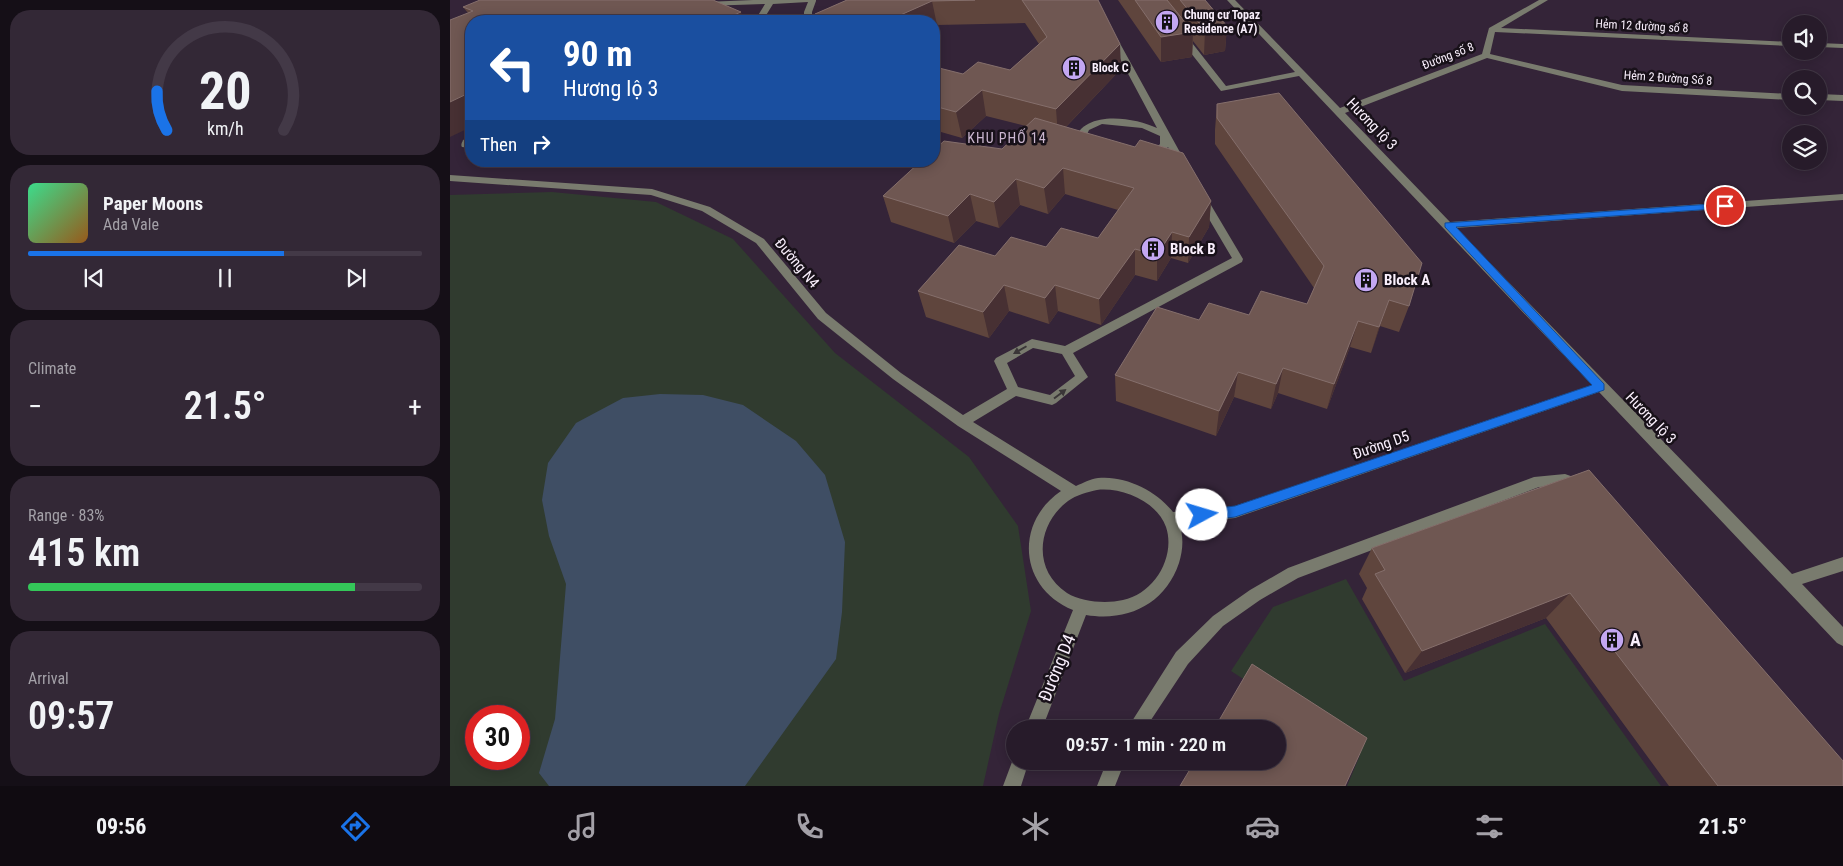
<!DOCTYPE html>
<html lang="en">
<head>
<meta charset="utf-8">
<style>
	body { margin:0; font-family:"Roboto Condensed",sans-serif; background:#332836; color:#f1f3f6; height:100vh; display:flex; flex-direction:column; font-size:19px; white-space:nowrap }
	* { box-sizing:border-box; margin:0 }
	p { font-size:16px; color:#a4a1a8 }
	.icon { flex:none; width:28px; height:28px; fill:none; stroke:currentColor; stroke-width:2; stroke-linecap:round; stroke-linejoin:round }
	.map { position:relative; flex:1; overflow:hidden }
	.drawer { display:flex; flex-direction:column; gap:10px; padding:10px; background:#150f17; width:450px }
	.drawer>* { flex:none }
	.guide { position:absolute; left:15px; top:15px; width:475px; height:152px; border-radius:20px; box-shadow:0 2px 12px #0003,0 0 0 1px #433947; background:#1a4fa0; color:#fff; overflow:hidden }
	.buttons { position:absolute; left:1332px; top:15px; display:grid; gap:10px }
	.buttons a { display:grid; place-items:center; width:45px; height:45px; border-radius:50%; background:#271b2a; box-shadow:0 2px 12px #0003,0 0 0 1px #433947; font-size:25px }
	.speed { position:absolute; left:15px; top:705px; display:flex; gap:10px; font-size:25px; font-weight:700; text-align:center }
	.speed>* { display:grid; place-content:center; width:65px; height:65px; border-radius:50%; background:#271b2a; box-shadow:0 2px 12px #0003,0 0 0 1px #433947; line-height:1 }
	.speed .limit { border:8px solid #d22; background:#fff; color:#111 }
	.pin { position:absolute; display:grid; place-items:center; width:42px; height:42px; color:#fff; margin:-21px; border:2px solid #fff; border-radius:50%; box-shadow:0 1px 5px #0007 }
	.me { position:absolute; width:55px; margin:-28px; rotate:84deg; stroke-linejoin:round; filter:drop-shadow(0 0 4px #0008) }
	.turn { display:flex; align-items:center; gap:18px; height:105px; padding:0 15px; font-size:22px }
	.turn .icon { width:65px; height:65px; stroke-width:2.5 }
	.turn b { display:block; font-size:35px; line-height:42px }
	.then { display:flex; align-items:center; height:48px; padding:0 15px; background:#0003; gap:10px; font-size:19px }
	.big { font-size:38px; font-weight:600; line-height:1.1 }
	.drawer .widget { flex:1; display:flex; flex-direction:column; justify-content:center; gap:8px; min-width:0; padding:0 18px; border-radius:20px; background:#332836 }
	.drawer .dial { align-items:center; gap:0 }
	.dial svg { height:130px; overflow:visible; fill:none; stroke:#433947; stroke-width:7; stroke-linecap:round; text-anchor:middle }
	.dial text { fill:#f1f3f6; stroke:none }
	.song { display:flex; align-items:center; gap:15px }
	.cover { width:60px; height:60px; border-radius:8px; background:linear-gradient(135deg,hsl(150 70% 55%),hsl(30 70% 35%)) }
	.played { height:5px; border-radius:2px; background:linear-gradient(90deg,#1a73e8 65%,#433947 65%) }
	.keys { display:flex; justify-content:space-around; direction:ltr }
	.heat { display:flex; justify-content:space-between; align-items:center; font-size:28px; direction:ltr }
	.charge { height:8px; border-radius:4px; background:linear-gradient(90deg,#34c759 83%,#433947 0) }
	.trip { position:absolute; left:556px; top:720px; width:280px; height:50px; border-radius:25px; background:#271b2a; box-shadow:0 2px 12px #0003,0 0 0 1px #433947; font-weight:600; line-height:50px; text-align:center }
	.dock { display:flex; height:80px; justify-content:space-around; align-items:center; background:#100b11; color:#a4a1a8 }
	.dock .icon { width:35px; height:35px }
	.dock .current { color:#1a73e8 }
	.dock b { font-size:22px; color:#f1f3f6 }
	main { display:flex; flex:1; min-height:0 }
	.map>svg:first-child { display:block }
</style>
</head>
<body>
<main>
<section class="drawer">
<div class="widget dial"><svg viewBox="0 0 100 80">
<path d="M14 69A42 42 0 1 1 86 69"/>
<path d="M14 69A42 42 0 0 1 8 45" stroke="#1a73e8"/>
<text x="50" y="56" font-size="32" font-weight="700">20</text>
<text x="50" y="72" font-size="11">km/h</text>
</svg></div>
<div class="widget">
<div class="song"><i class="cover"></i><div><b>Paper Moons</b><p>Ada Vale</p></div></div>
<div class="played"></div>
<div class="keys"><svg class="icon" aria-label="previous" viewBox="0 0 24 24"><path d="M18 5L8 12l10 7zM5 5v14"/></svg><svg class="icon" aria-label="pause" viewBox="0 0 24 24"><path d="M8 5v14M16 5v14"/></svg><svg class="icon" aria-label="next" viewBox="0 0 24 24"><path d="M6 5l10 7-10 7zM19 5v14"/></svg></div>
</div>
<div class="widget"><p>Climate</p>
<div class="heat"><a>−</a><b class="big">21.5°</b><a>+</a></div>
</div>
<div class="widget"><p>Range · 83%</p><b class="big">415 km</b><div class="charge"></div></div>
<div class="widget"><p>Arrival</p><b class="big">09:57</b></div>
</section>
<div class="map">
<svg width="1393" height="786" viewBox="0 0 1393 786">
	<rect width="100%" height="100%" fill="#342438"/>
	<!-- green -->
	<g fill="#303b2f" fill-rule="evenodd">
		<path d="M 102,192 L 206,202 L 283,239 L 385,353 L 519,457 L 568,526 L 581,611 L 549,714 L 533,786 L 0,786 L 0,195 ZM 26,716 L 69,716 L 69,759 L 26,759 Z"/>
		<polygon points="896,579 954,681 1095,624 1211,786 897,786 910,755 781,671 823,607"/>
	</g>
	<!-- water -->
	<polygon fill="#3f4e64" points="210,394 253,395 293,405 346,441 375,475 395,542 392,612 386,659 295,786 99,786 89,773 105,719 116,584 99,536 92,500 98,463 126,423 173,398"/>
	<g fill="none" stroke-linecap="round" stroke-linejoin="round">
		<!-- minor -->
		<g fill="#797b6e" fill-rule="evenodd">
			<polygon points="303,0 366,0 366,1 362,12 362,21 354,21 354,12 358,2 323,4 315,17 319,21 311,21 307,17 315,4 255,6 251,4 255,2"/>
			<path d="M 777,0 L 785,0 L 890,108 L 1032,54 L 1039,28 L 1089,0 L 1098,0 L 1051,28 L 1341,42 L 1341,46 L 1045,32 L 1040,54 L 1172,85 L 1341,94 L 1341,100 L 1172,91 L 1037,58 L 895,113 L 1000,222 L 1393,194 L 1393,200 L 1006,228 L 1342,574 L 1393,557 L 1393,571 L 1352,584 L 1393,627 L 1393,646 L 1387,643 L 1149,392 L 785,518 L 729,524 C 734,536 733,550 729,563 C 715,604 678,622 636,615 L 592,729 L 575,729 L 623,610 C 569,588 564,523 611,491 L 508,426 L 443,379 L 368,319 L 306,243 L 252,211 L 201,195 L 0,181 L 0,175 L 202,189 L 260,207 L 314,239 L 376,313 L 451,373 L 513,415 L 557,389 L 544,361 L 546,358 L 582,339 L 615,346 L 782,258 L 746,197 L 751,194 L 755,195 L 793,259 L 792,262 L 623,353 L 638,377 L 606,403 L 602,405 L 566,396 L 523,422 L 626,486 C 633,483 640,479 648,478 C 675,475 707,491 723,512 L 785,506 L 1142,385 L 849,76 L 771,91 L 729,38 L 729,34 L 735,34 L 776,86 L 845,72 ZM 583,348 L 612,354 L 625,376 L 600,395 L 568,387 L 557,363 ZM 647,490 C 671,487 707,501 716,527 C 726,557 704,594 673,600 C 656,604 632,602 617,593 C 582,570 587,524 618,501 C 626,495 638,492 647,490 Z"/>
			<path d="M 660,36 L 667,38 L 737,165 L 735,167 L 729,167 L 718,147 C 704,165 658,164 639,155 C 634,152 628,147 624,142 C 632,109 684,117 707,128 L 659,38 ZM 652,124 L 692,128 L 710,136 L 710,144 C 698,159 662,158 646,151 C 642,149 638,145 634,141 L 639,130 Z"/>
			<polygon points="1369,43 1393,44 1393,48 1369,47"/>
			<polygon points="1369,94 1393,95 1393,101 1369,100"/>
			<path d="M 21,134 L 21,148 L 12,147 C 9,143 17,135 21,134 Z"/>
			<polygon points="208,161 220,161 221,162 216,165"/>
			<polygon points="1115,474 1132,480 1134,484 1132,488 1127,490 1115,486 1089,487 848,578 810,600 773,626 738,664 695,729 677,729 726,652 763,616 800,590 838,568 1084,477"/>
			<polygon points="565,754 565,761 579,761 571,786 553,786"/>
			<polygon points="657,761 675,761 665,786 647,786"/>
		</g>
	</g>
	<!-- wall -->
	<g fill="#5f453d">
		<polygon points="263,0 18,13 13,7"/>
		<polygon points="397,0 648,0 671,69 616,127 761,201 759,227 738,263 721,258 707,281 685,275 651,325 608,311 599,324 559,311 539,338 476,317 468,291 545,256 648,238 668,210 615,194 598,214 570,205 549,228 526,221 504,243 441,222 433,196 552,149 576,126 536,116 512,138 484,130 484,72 513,74 560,70 589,44 575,23 487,25 484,21 368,21 365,14"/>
		<polygon points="668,0 755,0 777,26 775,51 754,55 743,41 742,57 711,62"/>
		<polygon points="767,104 959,306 949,332 930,326 921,353 900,347 877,409 828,393 821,409 784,397 766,436 666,401 665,375 749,320 799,315 857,304 864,288 765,144 765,130"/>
		<polygon points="1139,470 1393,786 1219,786 1096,618 955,673 912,599 917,588 909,574 922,548"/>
	</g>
	<!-- shaded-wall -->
	<g fill="#473033">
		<polygon points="482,1 487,25 484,27 484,21 437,21"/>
		<polygon points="291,12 295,21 270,21"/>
		<polygon points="777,26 775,51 754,55 755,30"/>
		<polygon points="743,32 742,57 711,62 711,37"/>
		<polygon points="670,44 671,69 608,135 606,109"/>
		<polygon points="532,90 536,116 512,138 506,112"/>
		<polygon points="21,92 21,127 0,137 0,102"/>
		<polygon points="613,168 615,194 598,214 594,188"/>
		<polygon points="566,179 570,205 549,228 544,202"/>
		<polygon points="520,194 526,221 504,243 498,216"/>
		<polygon points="761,201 759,227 738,263 739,237"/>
		<polygon points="722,232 721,258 707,281 707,255"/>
		<polygon points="685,249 685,275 651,325 649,299"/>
		<polygon points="554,285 559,311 539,338 533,312"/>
		<polygon points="605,285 608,311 599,324 595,298"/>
		<polygon points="939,300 930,326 921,353 929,327"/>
		<polygon points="908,321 900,347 877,409 884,384"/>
		<polygon points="833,368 828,393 821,409 826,384"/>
		<polygon points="788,372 784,397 766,436 769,411"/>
		<polygon points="1120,593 1096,618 955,673 972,651"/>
	</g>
	<!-- building -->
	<g fill="#6f5752" stroke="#856f6c">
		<polygon points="30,0 263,0 291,12 270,21 21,21 21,92 0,102 0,20 23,11 13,7"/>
		<polygon points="397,0 525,0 482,1 437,21 381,21 365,14"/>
		<polygon points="572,0 648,0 670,44 606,109 532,90 506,112 484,106 484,72 489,68 513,74 528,62 560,70 597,37"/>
		<polygon points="685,0 717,0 743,32 711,37"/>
		<polygon points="730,0 755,0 777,26 755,30"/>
		<polygon points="829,93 972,263 959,306 939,300 929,327 908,321 884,384 833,368 826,384 788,372 769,411 665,375 707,307 749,320 759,303 799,315 811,291 857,304 874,266 767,118 767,104"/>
		<polygon points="585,118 685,147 690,140 733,153 761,201 739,237 722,232 707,255 685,249 649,299 605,285 595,298 554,285 533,312 468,291 509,245 545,256 561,237 596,247 611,228 648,238 684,188 613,168 594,188 566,179 544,202 520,194 498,216 433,196 471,161 484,161 484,150 494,141 552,149"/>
		<polygon points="1139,470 1393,761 1393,786 1268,786 1120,593 972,651 925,574 935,570 922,548"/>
		<polygon points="802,664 917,738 895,786 730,786 745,761 828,761 828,729 764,729"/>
	</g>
	<!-- one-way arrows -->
	<defs><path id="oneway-solid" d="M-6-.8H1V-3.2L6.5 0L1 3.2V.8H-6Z" transform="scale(1.25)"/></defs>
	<g fill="#3a3637">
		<use href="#oneway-solid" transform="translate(570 350) rotate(150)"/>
		<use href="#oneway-solid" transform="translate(610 394) rotate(-37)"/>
	</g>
	<!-- route -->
	<polygon fill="#1a73e8" stroke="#114b97" points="1275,203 1278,203 1278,208 1006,227 1154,384 1154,390 785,517 752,521 748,519 746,515 748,511 752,510 785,506 1142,385 995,227 995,223"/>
	<!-- icons -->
	<defs>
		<g id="building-disc" transform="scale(1.25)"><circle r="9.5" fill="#c3a7f2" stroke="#181119"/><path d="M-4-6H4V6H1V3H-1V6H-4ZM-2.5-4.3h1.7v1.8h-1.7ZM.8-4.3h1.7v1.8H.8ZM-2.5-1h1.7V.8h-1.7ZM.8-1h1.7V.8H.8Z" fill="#111"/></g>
	</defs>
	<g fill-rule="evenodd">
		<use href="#building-disc" x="717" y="22"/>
		<use href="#building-disc" x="624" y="68"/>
		<use href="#building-disc" x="703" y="249"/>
		<use href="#building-disc" x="916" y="280"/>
		<use href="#building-disc" x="1162" y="640"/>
	</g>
	<g text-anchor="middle" stroke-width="5" stroke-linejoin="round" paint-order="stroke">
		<!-- far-poi labels -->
		<g font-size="12" font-weight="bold" fill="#f9effc" stroke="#181119" text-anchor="start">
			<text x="734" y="19">Chung cư Topaz<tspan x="734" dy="14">Residence (A7)</tspan></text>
			<text x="642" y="72">Block C</text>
		</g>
		<!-- far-street labels -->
		<g font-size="12" fill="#f9effc" stroke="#181119">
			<text transform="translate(1192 26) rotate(3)" y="4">Hẻm 12 đường số 8</text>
			<text transform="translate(998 56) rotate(-21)" y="4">Đường số 8</text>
			<text transform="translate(1218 78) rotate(4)" y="4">Hẻm 2 Đường Số 8</text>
		</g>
		<!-- far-neighbourhood labels -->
		<g font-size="14" letter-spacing="1" fill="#cbb7d0" stroke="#181119">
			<text x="557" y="143">KHU PHỐ 14</text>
		</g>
		<!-- street labels -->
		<g font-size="15" fill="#f9effc" stroke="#181119">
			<text transform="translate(922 124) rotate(46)" y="5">Hương lộ 3</text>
			<text transform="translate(347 263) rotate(50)" y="5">Đường N4</text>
			<text transform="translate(1201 418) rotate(46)" y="5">Hương lộ 3</text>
			<text transform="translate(931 445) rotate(-19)" y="5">Đường D5</text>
		</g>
		<!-- poi labels -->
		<g font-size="15" font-weight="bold" fill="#f9effc" stroke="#181119" text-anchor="start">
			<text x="720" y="254">Block B</text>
			<text x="934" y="285">Block A</text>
		</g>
		<!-- near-poi labels -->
		<g font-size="18" font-weight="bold" fill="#f9effc" stroke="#181119" text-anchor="start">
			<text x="1180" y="646">A</text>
		</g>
		<!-- near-street labels -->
		<g font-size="18" fill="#f9effc" stroke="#181119">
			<text transform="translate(607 668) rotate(-68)" y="6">Đường D4</text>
		</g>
	</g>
</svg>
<div class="buttons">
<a><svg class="icon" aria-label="sound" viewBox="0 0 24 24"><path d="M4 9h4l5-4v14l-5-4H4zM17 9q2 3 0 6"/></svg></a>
<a><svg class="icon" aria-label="search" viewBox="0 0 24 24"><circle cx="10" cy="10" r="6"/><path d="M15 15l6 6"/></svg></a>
<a><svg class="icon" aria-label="layers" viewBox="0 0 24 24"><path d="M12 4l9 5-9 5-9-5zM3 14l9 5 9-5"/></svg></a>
</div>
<div class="speed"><div class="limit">30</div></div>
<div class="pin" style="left:1275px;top:206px;background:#d93025"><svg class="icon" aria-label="arrive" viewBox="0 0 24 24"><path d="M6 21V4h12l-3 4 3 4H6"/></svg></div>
<svg class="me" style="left:752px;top:515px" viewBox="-20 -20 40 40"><circle r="19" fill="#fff"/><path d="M0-13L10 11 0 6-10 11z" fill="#1a73e8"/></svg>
<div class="trip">09:57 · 1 min · 220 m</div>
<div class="guide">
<div class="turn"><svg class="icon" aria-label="left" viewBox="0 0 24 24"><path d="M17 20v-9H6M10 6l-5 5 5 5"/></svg><div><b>90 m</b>Hương lộ 3</div></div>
<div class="then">Then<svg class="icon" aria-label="right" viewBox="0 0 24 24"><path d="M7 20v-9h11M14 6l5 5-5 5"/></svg></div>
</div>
</div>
</main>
<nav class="dock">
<b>09:56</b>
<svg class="icon current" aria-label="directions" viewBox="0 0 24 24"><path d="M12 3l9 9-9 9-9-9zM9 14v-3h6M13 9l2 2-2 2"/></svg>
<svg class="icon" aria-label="music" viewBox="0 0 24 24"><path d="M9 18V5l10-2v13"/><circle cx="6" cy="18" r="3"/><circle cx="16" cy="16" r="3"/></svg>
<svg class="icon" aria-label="phone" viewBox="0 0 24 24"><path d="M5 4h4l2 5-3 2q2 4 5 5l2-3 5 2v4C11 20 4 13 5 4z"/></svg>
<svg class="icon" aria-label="climate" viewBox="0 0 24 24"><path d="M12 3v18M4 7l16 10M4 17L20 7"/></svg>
<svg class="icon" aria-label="car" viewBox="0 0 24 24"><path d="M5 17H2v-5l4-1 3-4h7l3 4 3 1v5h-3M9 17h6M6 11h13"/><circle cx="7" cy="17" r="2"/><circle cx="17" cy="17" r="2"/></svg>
<svg class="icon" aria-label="filters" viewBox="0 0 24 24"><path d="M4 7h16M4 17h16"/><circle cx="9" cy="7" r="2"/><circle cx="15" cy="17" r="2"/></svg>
<b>21.5°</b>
</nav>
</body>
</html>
